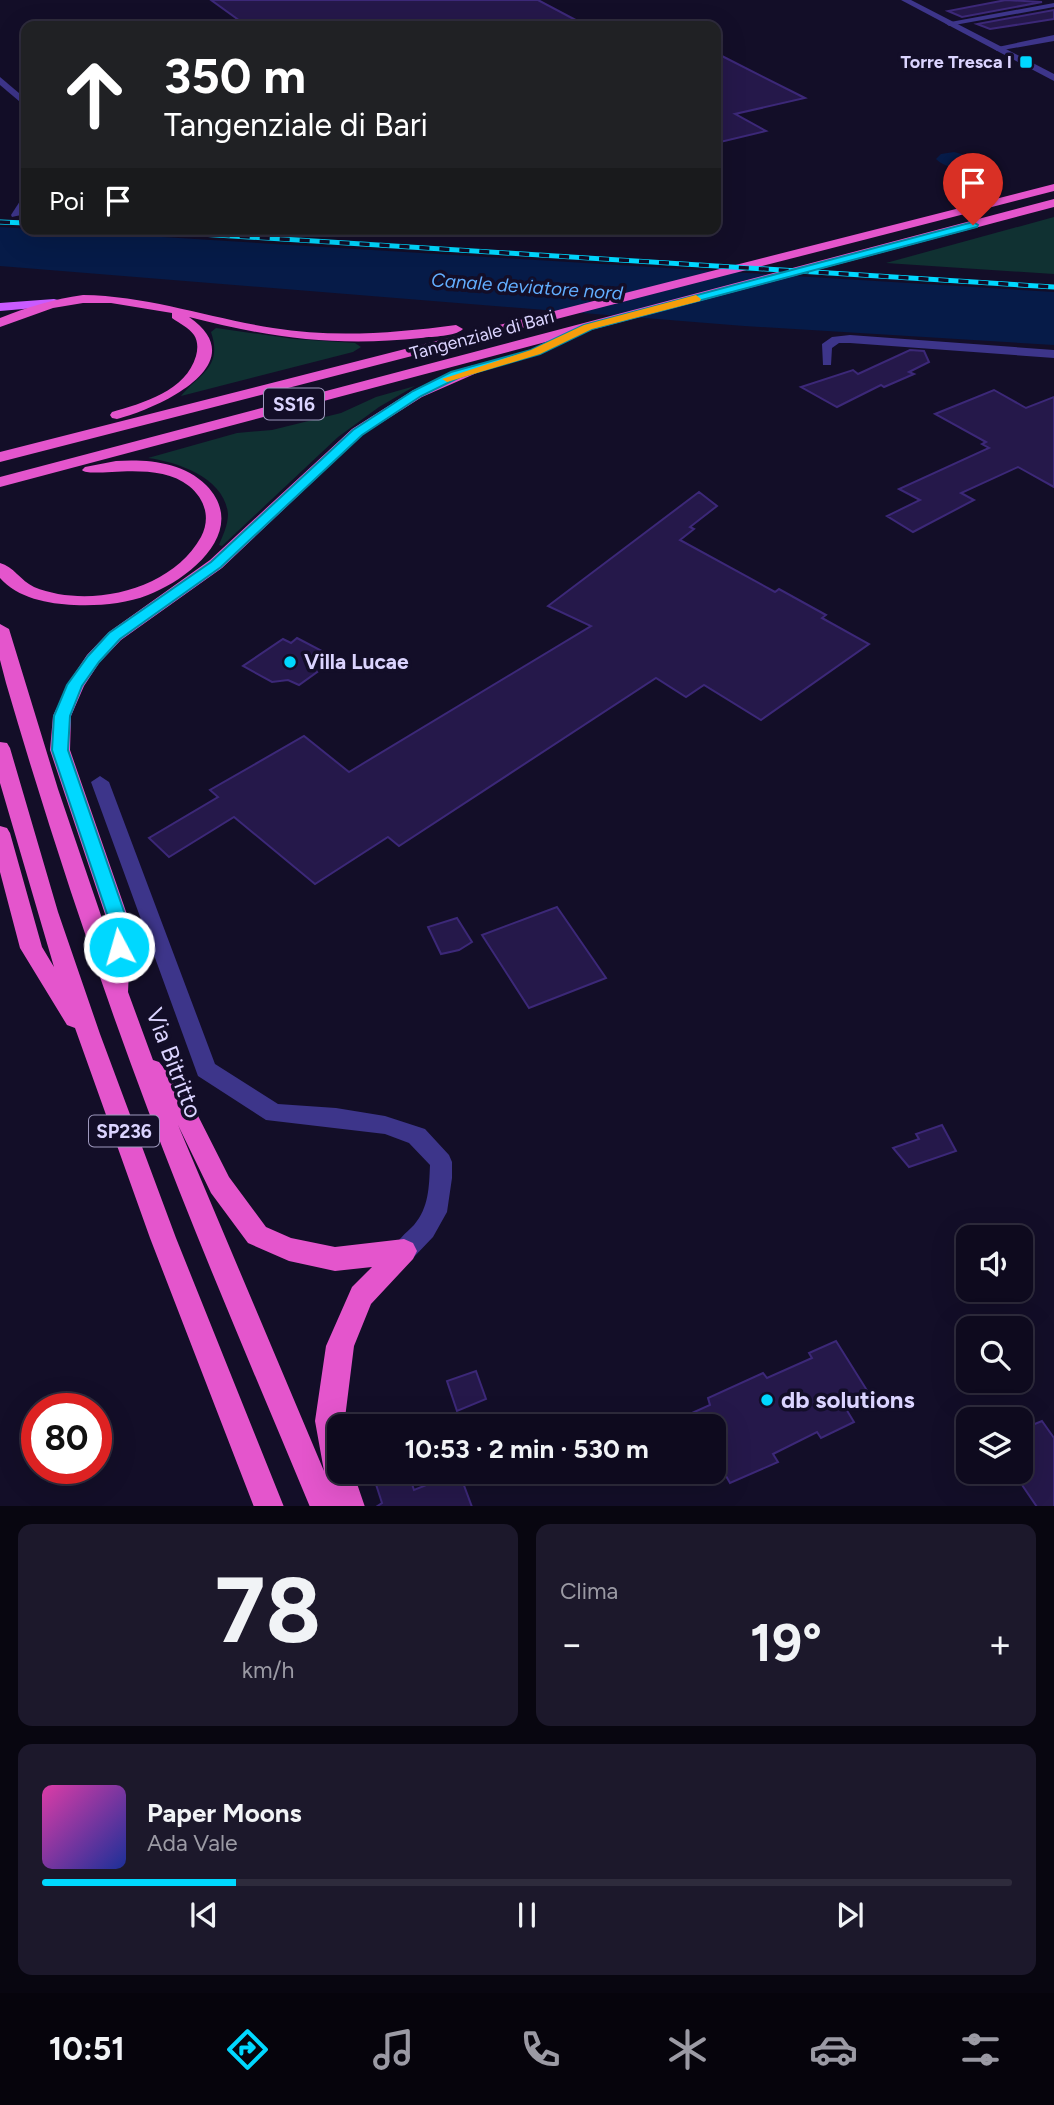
<!DOCTYPE html>
<html lang="it">
<head>
<meta charset="utf-8">
<style>
	body { margin:0; font-family:Figtree,sans-serif; background:#1c182b; color:#f1f3f6; height:100vh; display:flex; flex-direction:column; font-size:26px; white-space:nowrap }
	* { box-sizing:border-box; margin:0 }
	p { font-size:23px; color:#9b9aa4 }
	.icon { flex:none; width:38px; height:38px; fill:none; stroke:currentColor; stroke-width:2; stroke-linecap:round; stroke-linejoin:round }
	.map { position:relative; height:1506px; overflow:hidden }
	.side { display:flex; flex-direction:column; gap:18px; padding:18px; background:#080610; flex:1 }
	.side>* { flex:none }
	.top-card { position:absolute; left:21px; top:21px; width:700px; height:214px; border-radius:14px; box-shadow:0 7px 28px #0002,0 0 0 2px #2e2b3c; background:#202124; color:#fff; overflow:hidden }
	.tools { position:absolute; left:956px; top:1225px; display:grid; gap:14px }
	.tools a { display:grid; place-items:center; width:77px; height:77px; border-radius:14px; background:#0e0a1e; box-shadow:0 7px 28px #0002,0 0 0 2px #2e2b3c; font-size:35px }
	.speed { position:absolute; left:21px; top:1393px; display:flex; gap:14px; font-size:35px; font-weight:700; text-align:center }
	.speed>* { display:grid; place-content:center; width:91px; height:91px; border-radius:50%; background:#0e0a1e; box-shadow:0 7px 28px #0002,0 0 0 2px #2e2b3c; line-height:1 }
	.speed .limit { border:10px solid #d22; background:#fff; color:#111 }
	.pin { position:absolute; display:grid; place-items:center; width:60px; height:60px; color:#fff; margin:-72px -30px; border-radius:50% 50% 50% 0; rotate:-45deg; box-shadow:0 0 7px #0007 }
	.pin .icon { rotate:45deg }
	.me { position:absolute; width:77px; margin:-38px; rotate:354deg; stroke-linejoin:round; filter:drop-shadow(0 0 5px #0008) }
	.turn { display:flex; align-items:center; gap:24px; height:147px; padding:0 28px; font-size:32px }
	.turn .icon { width:91px; height:91px; stroke-width:2.5 }
	.turn b { display:block; font-size:49px; line-height:60px }
	.then { display:flex; align-items:center; height:66px; padding:0 28px; background:#0003; gap:14px; font-size:26px }
	.big { font-size:52px; font-weight:700; line-height:1.1 }
	.side .widget { flex:1; display:flex; flex-direction:column; justify-content:center; gap:10px; min-width:0; padding:0 24px; border-radius:14px; background:#1c182b }
	.side .dial { align-items:center; gap:0 }
	.dial b { font-size:91px; line-height:1 }
	.song { display:flex; align-items:center; gap:21px }
	.cover { width:84px; height:84px; border-radius:10px; background:linear-gradient(135deg,hsl(320 70% 55%),hsl(230 70% 35%)) }
	.played { height:7px; border-radius:4px; background:linear-gradient(90deg,#00d8ff 20%,#2e2b3c 20%) }
	.keys { display:flex; justify-content:space-around; direction:ltr }
	.heat { display:flex; justify-content:space-between; align-items:center; font-size:38px; direction:ltr }
	.side .tiles { flex:1; display:grid; gap:18px; grid-template-columns:1fr 1fr }
	.widget:last-child { grid-column:span 2 }
	.trip { position:absolute; left:327px; top:1414px; width:399px; height:70px; border-radius:14px; background:#0e0a1e; box-shadow:0 7px 28px #0002,0 0 0 2px #2e2b3c; font-weight:700; line-height:70px; text-align:center }
	.dock { display:flex; height:112px; justify-content:space-around; align-items:center; background:#06040c; color:#9b9aa4 }
	.dock .icon { width:49px; height:49px }
	.dock .active { color:#00d8ff }
	.dock b { font-size:32px; color:#f1f3f6 }
	.map>svg:first-child { display:block }
</style>
</head>
<body>
<div class="map">
<svg width="1054" height="1507" viewBox="0 0 1054 1507">
	<rect width="100%" height="100%" fill="#130e28"/>
	<!-- green -->
	<g fill="#103132">
		<polygon points="1054,217 1054,274 886,263"/>
		<path d="M 216,328 L 294,339 L 355,343 L 361,347 L 353,352 L 181,396 C 199,374 223,368 211,332 Z"/>
		<path d="M 415,386 L 379,407 L 338,437 L 222,546 L 219,545 C 223,535 228,525 228,514 C 225,478 178,462 148,458 L 237,433 L 272,430 L 341,413 L 376,397 Z"/>
	</g>
	<!-- water -->
	<g fill="#061b48">
		<path d="M 954,152 L 969,156 L 974,163 C 963,170 946,169 936,159 L 941,154 Z"/>
		<polygon points="0,227 1054,292 1054,345 744,326 0,266"/>
	</g>
	<!-- building -->
	<g fill="#25184a" stroke="#3c2878" stroke-width="2">
		<polygon points="211,0 538,0 587,26 247,26"/>
		<polygon points="1006,0 1042,2 962,17 948,11"/>
		<polygon points="1054,10 1054,19 990,29 977,24"/>
		<polygon points="716,53 805,98 735,114 766,131 716,143"/>
		<polygon points="910,350 924,351 929,362 909,372 914,374 884,387 881,385 837,407 801,387 853,370 858,374"/>
		<polygon points="994,390 1026,408 1054,397 1054,487 1018,467 961,493 974,500 913,532 887,516 920,500 899,489 989,448 982,444 986,442 935,414"/>
		<polygon points="699,492 717,506 690,527 694,529 680,540 775,592 779,589 826,615 822,618 869,644 761,720 704,685 686,697 656,678 399,846 388,837 315,884 234,817 169,857 149,838 218,797 210,790 304,736 349,772 591,626 548,606"/>
		<polygon points="297,638 322,651 317,654 331,662 299,685 288,680 272,682 243,666 283,639 291,643"/>
		<polygon points="557,907 606,978 529,1008 482,935"/>
		<polygon points="457,918 472,942 459,950 441,954 428,927"/>
		<polygon points="942,1125 956,1151 909,1167 893,1148 919,1139 916,1134"/>
		<polygon points="836,1341 868,1392 843,1404 854,1422 821,1438 817,1432 773,1454 778,1462 730,1483 714,1455 714,1426 663,1426 710,1405 708,1398 763,1373 767,1378 812,1358 809,1353"/>
		<polygon points="476,1371 486,1399 457,1411 447,1381"/>
		<polygon points="1042,1421 1054,1438 1054,1507 1037,1507 1020,1482 1020,1430"/>
		<polygon points="372,1472 408,1472 414,1490 459,1472 472,1507 376,1507 382,1503"/>
	</g>
	<g fill="none" stroke-linecap="round" stroke-linejoin="round">
		<!-- minor -->
		<g fill="#3d358a" fill-rule="evenodd">
			<polygon points="1054,3 1054,7 949,26 945,23"/>
			<polygon points="1054,35 1054,41 997,51 993,48"/>
			<polygon points="0,77 26,99 26,107 0,85"/>
			<polygon points="26,197 26,208 21,215 12,217 11,215 22,198"/>
			<polygon points="850,335 1054,350 1054,358 850,343 839,343 832,348 831,365 823,365 822,344 832,337"/>
			<path d="M 100,776 L 109,782 L 215,1064 L 278,1104 L 336,1108 L 385,1116 L 425,1129 L 449,1155 L 452,1162 L 452,1178 L 447,1212 L 433,1237 L 412,1259 L 404,1262 L 396,1259 L 392,1251 C 397,1240 406,1233 414,1225 C 429,1207 429,1187 430,1165 L 409,1143 L 385,1134 L 266,1120 L 198,1076 L 91,782 Z"/>
		</g>
		<!-- tertiary -->
		<polygon fill="#3d358a" fill-rule="evenodd" points="901,0 911,0 1054,74 1054,81"/>
		<!-- primary -->
		<polygon fill="#ca5bff" fill-rule="evenodd" points="54,299 58,300 58,306 0,311 0,303"/>
		<!-- trunk -->
		<g fill="#e455cc" fill-rule="evenodd">
			<polygon points="1054,184 1054,191 0,462 0,452"/>
			<polygon points="1054,199 1054,207 0,487 0,477"/>
			<path d="M 83,295 C 149,296 209,318 273,328 C 334,338 396,333 456,325 L 463,329 C 454,337 434,336 421,338 C 337,347 271,338 189,317 C 257,364 157,409 117,419 L 112,418 L 110,415 L 112,412 C 143,403 186,391 196,356 C 198,349 198,341 194,335 C 189,328 179,323 172,318 L 172,313 L 111,303 L 83,303 L 53,308 L 0,327 L 0,318 C 28,307 53,299 83,295 Z"/>
			<path d="M 474,365 L 481,369 L 479,372 L 422,397 L 362,435 L 222,568 L 121,640 L 99,663 L 84,686 L 71,716 L 70,750 L 131,926 L 128,992 L 153,1060 L 159,1062 L 190,1100 L 229,1177 L 266,1227 L 291,1238 L 335,1247 L 404,1239 L 413,1243 L 417,1251 L 413,1259 L 371,1304 L 354,1346 L 344,1426 L 340,1426 L 340,1472 L 353,1472 L 365,1507 L 310,1507 C 255,1375 198,1243 148,1110 C 95,969 48,827 6,683 L 0,660 L 0,624 L 9,629 L 58,789 L 109,939 L 109,926 L 50,750 L 53,716 L 69,682 L 87,655 L 109,632 L 210,560 L 352,429 L 412,391 L 451,372 ZM 178,1125 L 211,1193 L 248,1243 L 289,1261 L 335,1271 L 372,1267 L 352,1287 L 326,1346 L 315,1421 L 324,1471 Z"/>
			<path d="M 116,461 C 147,459 183,462 206,485 C 250,530 190,579 148,595 C 125,604 99,606 74,605 C 49,604 17,598 0,578 L 0,563 C 13,566 21,581 34,587 C 88,609 171,591 201,537 C 211,518 205,499 189,486 C 156,459 91,479 82,470 L 85,467 Z"/>
			<polygon points="0,742 7,743 10,748 58,912 100,1034 176,1238 284,1507 254,1507 150,1238 75,1028 67,1025 20,948 0,872 0,826 7,828 10,833 42,947 54,967 0,783"/>
		</g>
		<!-- rail casing -->
		<g stroke="#00d8ff" stroke-width="5">
			<g id="rail">
				<polyline points="0,222 26,223"/>
				<polyline points="120,229 1054,287"/>
			</g>
		</g>
		<!-- rail -->
		<use href="#rail" stroke="#130e28" stroke-width="3.5" stroke-dasharray="10" stroke-linecap="butt"/>
	</g>
	<!-- route -->
	<polygon fill="#00d8ff" stroke="#008ca6" stroke-width="2" points="973,222 978,225 977,227 592,329 540,354 460,377 421,396 362,435 221,567 120,639 99,662 82,686 70,716 68,750 129,926 125,952 113,952 110,947 111,926 52,750 54,716 67,685 88,656 109,633 211,562 353,430 413,391 451,372 531,350 584,325"/>
	<!-- slow -->
	<polygon fill="#f59e0b" points="696,295 701,299 700,301 592,329 540,354 447,382 442,379 531,350 584,325"/>
	<!-- markers -->
	<g fill="#00d8ff" stroke="#130e28" stroke-width="2.5">
		<rect x="1019" y="55" width="14" height="14" rx="3.5"/>
		<circle cx="290" cy="662" r="7"/>
		<circle cx="767" cy="1400" r="7"/>
	</g>
	<g text-anchor="middle" stroke-width="7" stroke-linejoin="round" paint-order="stroke">
		<!-- far-poi labels -->
		<g font-size="18" font-weight="bold" fill="#dbd4ff" stroke="#130e28" text-anchor="end">
			<text x="1012" y="68">Torre Tresca I</text>
		</g>
		<!-- far-street labels -->
		<g font-size="18" fill="#dbd4ff" stroke="#130e28">
			<text transform="translate(482 335) rotate(-15)" y="6">Tangenziale di Bari</text>
		</g>
		<!-- far-water labels -->
		<g font-size="19" font-style="italic" fill="#62aeff" stroke="#130e28">
			<text transform="translate(527 286) rotate(4)" y="7">Canale deviatore nord</text>
		</g>
		<!-- shield labels -->
		<g fill="#130e28" stroke="#9f99be" stroke-width="2">
			<rect x="264" y="388.5" width="60" height="31" rx="5"/>
			<rect x="89" y="1115.5" width="70" height="31" rx="5"/>
		</g>
		<g font-size="19" font-weight="bold" fill="#dbd4ff">
			<text x="294" y="411">SS16</text>
			<text x="124" y="1138">SP236</text>
		</g>
		<!-- poi labels -->
		<g font-size="21" font-weight="bold" fill="#dbd4ff" stroke="#130e28" text-anchor="start">
			<text x="304" y="669">Villa Lucae</text>
		</g>
		<!-- near-street labels -->
		<g font-size="24" fill="#dbd4ff" stroke="#130e28">
			<text transform="translate(174 1063) rotate(69)" y="8">Via Bitritto</text>
		</g>
		<!-- near-poi labels -->
		<g font-size="24" font-weight="bold" fill="#dbd4ff" stroke="#130e28" text-anchor="start">
			<text x="781" y="1408">db solutions</text>
		</g>
	</g>
</svg>
<div class="tools">
<a><svg class="icon" aria-label="sound" viewBox="0 0 24 24"><path d="M4 9h4l5-4v14l-5-4H4zM17 9q2 3 0 6"/></svg></a>
<a><svg class="icon" aria-label="search" viewBox="0 0 24 24"><circle cx="10" cy="10" r="6"/><path d="M15 15l6 6"/></svg></a>
<a><svg class="icon" aria-label="layers" viewBox="0 0 24 24"><path d="M12 4l9 5-9 5-9-5zM3 14l9 5 9-5"/></svg></a>
</div>
<div class="speed"><div class="limit">80</div></div>
<div class="pin" style="left:973px;top:225px;background:#d93025"><svg class="icon" aria-label="arrive" viewBox="0 0 24 24"><path d="M6 21V4h12l-3 4 3 4H6"/></svg></div>
<svg class="me" style="left:119px;top:947px" viewBox="-20 -20 40 40"><circle r="17" fill="#00d8ff" stroke="#fff" stroke-width="3"/><path d="M0-11L8 9 0 5-8 9z" fill="#fff"/></svg>
<div class="trip">10:53 · 2 min · 530 m</div>
<div class="top-card">
<div class="turn"><svg class="icon" aria-label="ahead" viewBox="0 0 24 24"><path d="M12 20V5M6 11l6-6 6 6"/></svg><div><b>350 m</b>Tangenziale di Bari</div></div>
<div class="then">Poi<svg class="icon" aria-label="arrive" viewBox="0 0 24 24"><path d="M6 21V4h12l-3 4 3 4H6"/></svg></div>
</div>
</div>
<section class="side">
<div class="tiles">
<div class="widget dial"><b>78</b><p>km/h</p></div>
<div class="widget"><p>Clima</p>
<div class="heat"><a>−</a><b class="big">19°</b><a>+</a></div>
</div>
<div class="widget">
<div class="song"><i class="cover"></i><div><b>Paper Moons</b><p>Ada Vale</p></div></div>
<div class="played"></div>
<div class="keys"><svg class="icon" aria-label="previous" viewBox="0 0 24 24"><path d="M18 5L8 12l10 7zM5 5v14"/></svg><svg class="icon" aria-label="pause" viewBox="0 0 24 24"><path d="M8 5v14M16 5v14"/></svg><svg class="icon" aria-label="next" viewBox="0 0 24 24"><path d="M6 5l10 7-10 7zM19 5v14"/></svg></div>
</div>
</div>
</section>
<nav class="dock">
<b>10:51</b>
<svg class="icon active" aria-label="directions" viewBox="0 0 24 24"><path d="M12 3l9 9-9 9-9-9zM9 14v-3h6M13 9l2 2-2 2"/></svg>
<svg class="icon" aria-label="music" viewBox="0 0 24 24"><path d="M9 18V5l10-2v13"/><circle cx="6" cy="18" r="3"/><circle cx="16" cy="16" r="3"/></svg>
<svg class="icon" aria-label="phone" viewBox="0 0 24 24"><path d="M5 4h4l2 5-3 2q2 4 5 5l2-3 5 2v4C11 20 4 13 5 4z"/></svg>
<svg class="icon" aria-label="climate" viewBox="0 0 24 24"><path d="M12 3v18M4 7l16 10M4 17L20 7"/></svg>
<svg class="icon" aria-label="car" viewBox="0 0 24 24"><path d="M5 17H2v-5l4-1 3-4h7l3 4 3 1v5h-3M9 17h6M6 11h13"/><circle cx="7" cy="17" r="2"/><circle cx="17" cy="17" r="2"/></svg>
<svg class="icon" aria-label="filters" viewBox="0 0 24 24"><path d="M4 7h16M4 17h16"/><circle cx="9" cy="7" r="2"/><circle cx="15" cy="17" r="2"/></svg>
</nav>
</body>
</html>
